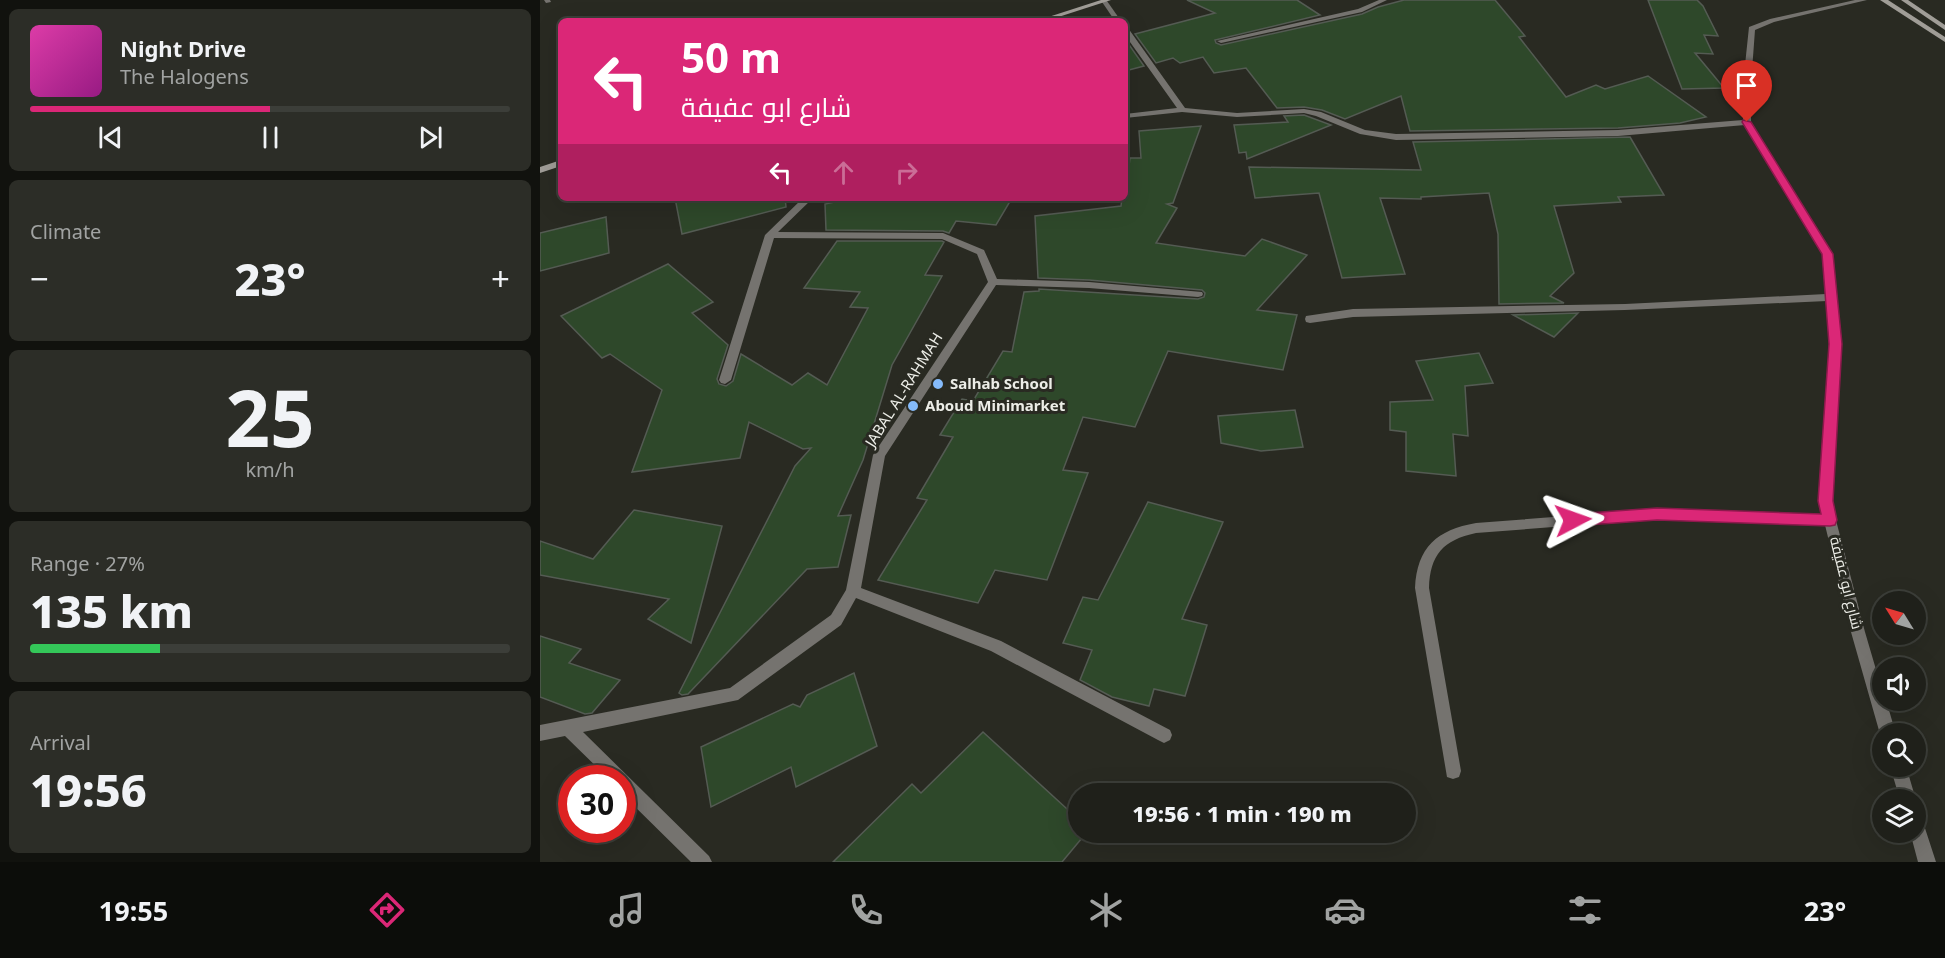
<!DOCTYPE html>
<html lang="en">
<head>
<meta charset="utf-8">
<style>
	body { margin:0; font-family:"Noto Sans",Cairo,sans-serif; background:#2c2d27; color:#f1f3f6; height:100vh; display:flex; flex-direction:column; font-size:22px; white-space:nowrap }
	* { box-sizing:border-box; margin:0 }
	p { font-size:20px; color:#a1a3a2 }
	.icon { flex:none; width:33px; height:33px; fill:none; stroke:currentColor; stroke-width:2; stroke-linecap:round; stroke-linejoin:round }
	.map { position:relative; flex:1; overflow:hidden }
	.drawer { display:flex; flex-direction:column; gap:9px; padding:9px; background:#11120e; width:540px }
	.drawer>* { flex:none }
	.top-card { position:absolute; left:18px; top:18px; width:570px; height:183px; border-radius:9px; box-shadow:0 6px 24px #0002,0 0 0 2px #3c3e39; background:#db2777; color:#fff; overflow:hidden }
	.needle { width:39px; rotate:307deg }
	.fabs { position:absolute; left:1332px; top:591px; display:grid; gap:12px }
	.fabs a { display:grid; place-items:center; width:54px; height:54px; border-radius:50%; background:#1f201a; box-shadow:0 6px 24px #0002,0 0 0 2px #3c3e39; font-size:30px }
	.speed { position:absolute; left:18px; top:765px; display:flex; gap:12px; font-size:30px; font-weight:700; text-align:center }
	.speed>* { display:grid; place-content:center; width:78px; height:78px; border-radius:50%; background:#1f201a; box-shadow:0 6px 24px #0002,0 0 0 2px #3c3e39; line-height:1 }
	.speed .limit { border:9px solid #d22; background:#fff; color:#111 }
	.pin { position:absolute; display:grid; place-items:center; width:51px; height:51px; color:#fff; margin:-62px -26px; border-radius:50% 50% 50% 0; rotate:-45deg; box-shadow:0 0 6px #0007 }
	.pin .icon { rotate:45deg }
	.me { position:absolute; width:66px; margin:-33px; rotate:86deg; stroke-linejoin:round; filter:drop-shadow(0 0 4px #0008) }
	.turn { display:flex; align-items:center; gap:21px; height:126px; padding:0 24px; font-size:27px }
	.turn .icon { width:78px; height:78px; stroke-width:2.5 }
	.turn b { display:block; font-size:42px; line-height:51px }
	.lanes { display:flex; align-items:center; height:57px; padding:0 24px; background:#0003; justify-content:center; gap:30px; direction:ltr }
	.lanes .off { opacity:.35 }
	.big { font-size:45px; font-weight:800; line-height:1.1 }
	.drawer .card { flex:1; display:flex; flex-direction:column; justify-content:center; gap:9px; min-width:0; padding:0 21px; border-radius:9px; background:#2c2d27 }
	.drawer .dial { align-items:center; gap:0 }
	.dial b { font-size:78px; line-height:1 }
	.song { display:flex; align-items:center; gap:18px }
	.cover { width:72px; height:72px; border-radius:9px; background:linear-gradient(135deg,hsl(320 70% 55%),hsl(310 70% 35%)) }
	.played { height:6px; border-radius:3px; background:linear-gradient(90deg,#db2777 50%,#3c3e39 50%) }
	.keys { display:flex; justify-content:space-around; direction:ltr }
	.heat { display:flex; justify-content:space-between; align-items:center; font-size:33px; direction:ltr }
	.charge { height:9px; border-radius:4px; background:linear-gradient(90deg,#34c759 27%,#3c3e39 0) }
	.trip { position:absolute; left:528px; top:783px; width:348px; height:60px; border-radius:30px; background:#1f201a; box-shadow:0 6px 24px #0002,0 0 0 2px #3c3e39; font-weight:800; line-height:60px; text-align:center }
	.dock { display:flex; height:96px; justify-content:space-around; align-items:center; background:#0c0d0a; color:#a1a3a2 }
	.dock .icon { width:42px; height:42px }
	.dock .active { color:#db2777 }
	.dock b { font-size:27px; color:#f1f3f6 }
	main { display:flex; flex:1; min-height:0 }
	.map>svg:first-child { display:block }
</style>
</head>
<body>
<main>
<section class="drawer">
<div class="card">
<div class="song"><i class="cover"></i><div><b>Night Drive</b><p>The Halogens</p></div></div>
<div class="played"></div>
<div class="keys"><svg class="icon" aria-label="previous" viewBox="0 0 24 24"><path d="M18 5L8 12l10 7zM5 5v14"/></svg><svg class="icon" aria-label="pause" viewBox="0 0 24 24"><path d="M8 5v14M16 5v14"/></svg><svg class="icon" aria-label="next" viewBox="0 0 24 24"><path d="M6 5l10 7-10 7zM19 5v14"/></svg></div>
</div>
<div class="card"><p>Climate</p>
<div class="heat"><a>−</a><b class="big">23°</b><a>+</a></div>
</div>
<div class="card dial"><b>25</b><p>km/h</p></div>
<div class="card"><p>Range · 27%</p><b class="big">135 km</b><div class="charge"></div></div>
<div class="card"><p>Arrival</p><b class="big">19:56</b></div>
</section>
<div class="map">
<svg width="1405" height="862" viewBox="0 0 1405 862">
	<rect width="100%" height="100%" fill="#292a22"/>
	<!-- building -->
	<g fill="#2e482a" stroke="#545b53" stroke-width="1.5">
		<polygon points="647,0 757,0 780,15 675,40 676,43 681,45 822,14 838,7 864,0 955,0 985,36 979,37 1026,97 1056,85 1065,89 1108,76 1166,117 1140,123 1078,128 870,131 861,96 805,119 782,110 764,107 737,108 706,68 674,73 663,57 640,63 633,58 616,63 595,34 675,13"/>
		<polygon points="1108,0 1157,0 1163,6 1178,36 1164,35 1173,54 1155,53 1184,88 1142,89"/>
		<polygon points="585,39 604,66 585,71"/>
		<polygon points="764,115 791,125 707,159 706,152 699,153 694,125 748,122 744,116"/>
		<polygon points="661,126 633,203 627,204 637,208 616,243 705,256 722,239 767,255 717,310 757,315 743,370 628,351 595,427 543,417 523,470 548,473 507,580 455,570 438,603 338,580 387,500 377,498 413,437 400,435 422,399 433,401 463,351 472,352 484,292 499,291 499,289 658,299 664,297 665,293 662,290 549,280 498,278 495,216 581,206 582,198 585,198 590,158 601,158 599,131"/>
		<polygon points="1090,137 1124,195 1078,197 1081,202 1014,206 1034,273 1010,296 1024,303 959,304 958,234 949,193 881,197 881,199 840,198 865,274 802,278 779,193 715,198 709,167 881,170 873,142"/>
		<polygon points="135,198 245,198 246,207 142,234"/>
		<polygon points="300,198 472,198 456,225 416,221 409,233 403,231 286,230 285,204 300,201"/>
		<polygon points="66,217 69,253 0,271 0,233"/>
		<polygon points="297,241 402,241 404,242 385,275 402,276 352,365 323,460 298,516 311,515 298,567 267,569 148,694 142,695 139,693 255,466 271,448 263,449 209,422 200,458 92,472 122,390 70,354 62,358 21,316 128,264 173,302 152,313 188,345 177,379 179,384 186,386 193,381 201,354 252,385 268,373 287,385 328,308 310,307 320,292 264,288"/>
		<polygon points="1038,313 1014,337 973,315"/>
		<polygon points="939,353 953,383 925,386 928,436 913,434 916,476 866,471 866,432 850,430 850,402 893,400 876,361"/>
		<polygon points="755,410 763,447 721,451 681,443 678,416"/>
		<polygon points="608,502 683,522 642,619 667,625 645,696 614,689 609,706 572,697 540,680 552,650 523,643 543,597 558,600"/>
		<polygon points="94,510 182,526 151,643 108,619 129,599 0,575 0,541 53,559"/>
		<polygon points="0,636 41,649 29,663 80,680 52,713 45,714 0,697"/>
		<polygon points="314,673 337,746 256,787 251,767 171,807 161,747 253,704 260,707 267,695"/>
		<polygon points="443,732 538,819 538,832 547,832 522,862 293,862 372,784 381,793"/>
	</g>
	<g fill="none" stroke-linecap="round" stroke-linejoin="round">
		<!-- street -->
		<g fill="#75736f" fill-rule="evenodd">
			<polygon points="4,0 10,0 11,2 6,3"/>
			<polygon points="565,0 567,1 581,21 575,21 562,2"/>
			<polygon points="839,0 847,0 822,12 681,43 677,41 818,9"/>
			<path d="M 1315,0 L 1327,0 L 1234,22 L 1215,30 L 1211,84 L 1211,122 L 1293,254 L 1301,344 L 1291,501 L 1325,632 L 1342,690 L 1342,700 L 1346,700 L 1356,734 L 1342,734 L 1342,740 L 1340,734 L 1311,632 L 1285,525 L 1117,519 L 936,533 C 903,540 890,555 889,588 L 921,771 L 919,777 L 913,779 L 907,777 L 875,588 C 877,547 897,530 936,523 L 1117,509 L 1282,514 L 1279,501 L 1291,344 L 1287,301 L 1085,310 L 813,317 L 770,323 L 766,322 L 765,319 L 766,316 L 813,309 L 1085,304 L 1286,294 L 1283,254 L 1205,125 L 1078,136 L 856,140 L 820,134 L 776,116 L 764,113 L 697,117 L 642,112 L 585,118 L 585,114 L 637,108 L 585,35 L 585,28 L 588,28 L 645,108 L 697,113 L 764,109 L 781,112 L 825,130 L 856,134 L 1078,130 L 1203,120 L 1203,84 L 1209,27 L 1230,19 Z"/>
			<polygon points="263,198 273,198 238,232 403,233 444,250 457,279 549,282 662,292 663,294 662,296 658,297 549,288 456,285 345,456 321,588 461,641 630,730 632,735 630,740 624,743 618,740 451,651 316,598 301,625 198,700 43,732 169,856 172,862 151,862 82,794 82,778 68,778 25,736 0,741 0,725 190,688 291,615 306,590 333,455 448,282 437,254 402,239 234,238 191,380 185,384 181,383 179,380 225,235"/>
			<polygon points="1350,766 1366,766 1376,800 1376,802 1376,800 1360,800"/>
			<polygon points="1376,817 1382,819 1396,862 1378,862 1370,832 1376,832"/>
		</g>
		<!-- secondary -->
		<g fill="#a09d97" fill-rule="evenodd">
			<polygon points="561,0 571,0 506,21 496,21"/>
			<polygon points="1340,0 1348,0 1405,37 1405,42"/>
			<polygon points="1361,0 1368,0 1405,25 1405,30"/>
			<polygon points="21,160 21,166 0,173 0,167"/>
		</g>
	</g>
	<!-- route -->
	<polygon fill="#db2777" stroke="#8e194d" stroke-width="1.5" points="1203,120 1211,122 1293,254 1302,344 1293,501 1297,520 1295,525 1290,526 1117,520 1033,526 1028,524 1026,520 1028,516 1033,514 1117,508 1281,514 1278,501 1289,344 1282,254 1202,122"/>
	<!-- markers -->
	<g fill="#85bbfb" stroke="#292a22" stroke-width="2">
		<circle cx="398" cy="384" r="6"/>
		<circle cx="373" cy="406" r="6"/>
	</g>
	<g text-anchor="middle" stroke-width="6" stroke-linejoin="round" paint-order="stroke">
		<!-- poi labels -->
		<g font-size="15" font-weight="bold" fill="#ecede7" stroke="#292a22" text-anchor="start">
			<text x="410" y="389">Salhab School</text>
			<text x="385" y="411">Aboud Minimarket</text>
		</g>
		<!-- street labels -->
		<g font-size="15" fill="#ecede7" stroke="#292a22">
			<text transform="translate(364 390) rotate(-58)" y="5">JABAL AL-RAHMAH</text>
			<text transform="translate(1306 583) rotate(76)" y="5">شارع ابو عفيفة</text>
		</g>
	</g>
</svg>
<div class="fabs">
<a><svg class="needle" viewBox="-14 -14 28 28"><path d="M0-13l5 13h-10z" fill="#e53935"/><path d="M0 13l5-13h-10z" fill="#a1a3a2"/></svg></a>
<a><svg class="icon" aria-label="sound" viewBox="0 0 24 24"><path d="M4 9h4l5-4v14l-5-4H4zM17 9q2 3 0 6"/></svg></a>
<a><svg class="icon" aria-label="search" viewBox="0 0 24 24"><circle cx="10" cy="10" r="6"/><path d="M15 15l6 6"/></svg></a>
<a><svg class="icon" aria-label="layers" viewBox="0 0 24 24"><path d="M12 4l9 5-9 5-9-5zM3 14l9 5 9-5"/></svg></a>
</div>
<div class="speed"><div class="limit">30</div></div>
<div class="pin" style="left:1207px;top:122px;background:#d93025"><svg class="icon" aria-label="arrive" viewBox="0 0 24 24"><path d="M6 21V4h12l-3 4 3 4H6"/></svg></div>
<svg class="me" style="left:1033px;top:520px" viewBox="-20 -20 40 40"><path d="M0-17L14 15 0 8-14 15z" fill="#db2777" stroke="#fff" stroke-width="4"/></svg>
<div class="trip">19:56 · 1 min · 190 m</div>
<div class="top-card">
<div class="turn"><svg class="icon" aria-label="left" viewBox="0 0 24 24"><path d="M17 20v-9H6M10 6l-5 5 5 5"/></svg><div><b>50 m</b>شارع ابو عفيفة</div></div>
<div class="lanes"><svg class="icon" aria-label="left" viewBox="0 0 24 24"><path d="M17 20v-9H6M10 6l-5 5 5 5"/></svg><svg class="icon off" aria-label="ahead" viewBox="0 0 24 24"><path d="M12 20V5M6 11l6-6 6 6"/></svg><svg class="icon off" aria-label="right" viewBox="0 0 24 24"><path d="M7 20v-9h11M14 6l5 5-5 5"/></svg></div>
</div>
</div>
</main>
<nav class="dock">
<b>19:55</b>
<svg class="icon active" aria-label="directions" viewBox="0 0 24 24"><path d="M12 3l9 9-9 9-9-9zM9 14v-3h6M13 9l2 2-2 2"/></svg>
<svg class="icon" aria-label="music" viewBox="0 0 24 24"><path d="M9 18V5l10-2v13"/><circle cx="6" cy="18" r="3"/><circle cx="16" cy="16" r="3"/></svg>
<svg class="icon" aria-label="phone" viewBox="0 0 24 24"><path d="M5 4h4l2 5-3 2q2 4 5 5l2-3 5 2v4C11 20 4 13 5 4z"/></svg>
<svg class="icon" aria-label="climate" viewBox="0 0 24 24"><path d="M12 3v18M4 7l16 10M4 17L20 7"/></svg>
<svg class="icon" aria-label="car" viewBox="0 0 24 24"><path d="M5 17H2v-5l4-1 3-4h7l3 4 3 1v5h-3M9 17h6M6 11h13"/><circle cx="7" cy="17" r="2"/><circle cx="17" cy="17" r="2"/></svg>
<svg class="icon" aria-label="filters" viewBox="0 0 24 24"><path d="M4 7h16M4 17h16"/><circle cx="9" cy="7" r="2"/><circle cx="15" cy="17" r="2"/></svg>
<b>23°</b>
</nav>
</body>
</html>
